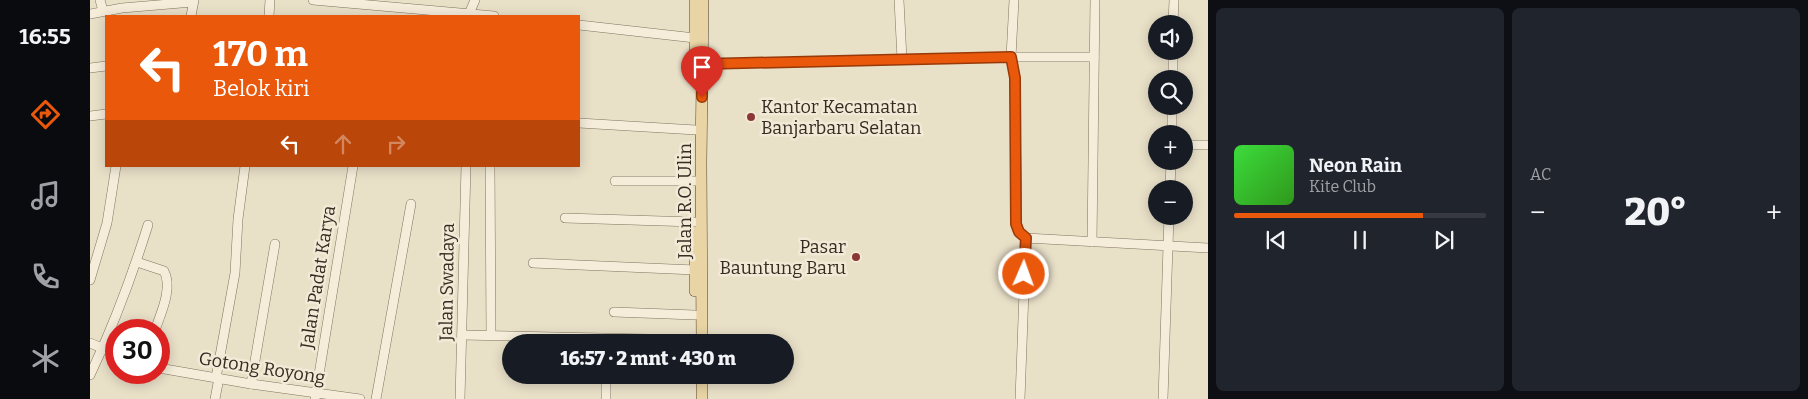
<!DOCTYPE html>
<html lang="id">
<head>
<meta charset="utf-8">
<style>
	body { margin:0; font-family:Bitter,serif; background:#20242c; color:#f1f3f6; height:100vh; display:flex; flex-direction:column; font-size:19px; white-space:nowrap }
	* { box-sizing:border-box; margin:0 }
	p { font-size:16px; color:#9ea1a6 }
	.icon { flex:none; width:28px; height:28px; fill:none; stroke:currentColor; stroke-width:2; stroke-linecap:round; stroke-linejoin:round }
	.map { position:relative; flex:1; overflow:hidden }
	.details { display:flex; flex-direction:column; gap:8px; padding:8px; background:#0d0f14; width:600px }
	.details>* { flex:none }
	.hud { position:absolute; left:15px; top:15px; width:475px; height:152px; border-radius:0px; box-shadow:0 2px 12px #0003; background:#ea580c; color:#fff; overflow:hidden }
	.tools { position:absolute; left:1058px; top:15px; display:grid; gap:10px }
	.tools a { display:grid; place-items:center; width:45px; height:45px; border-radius:50%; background:#171b24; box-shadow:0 2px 12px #0003; font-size:25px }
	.speed { position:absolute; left:15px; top:319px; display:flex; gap:10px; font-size:25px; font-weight:700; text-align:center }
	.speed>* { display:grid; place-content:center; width:65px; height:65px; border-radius:50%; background:#171b24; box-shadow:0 2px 12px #0003; line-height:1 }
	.speed .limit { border:8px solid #d22; background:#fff; color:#111 }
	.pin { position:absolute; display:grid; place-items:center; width:42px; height:42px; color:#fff; margin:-51px -21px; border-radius:50% 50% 50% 0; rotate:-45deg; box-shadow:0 0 5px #0007 }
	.pin .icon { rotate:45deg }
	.me { position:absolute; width:55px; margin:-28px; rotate:2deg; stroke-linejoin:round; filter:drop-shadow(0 0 4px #0008) }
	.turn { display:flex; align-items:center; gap:18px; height:105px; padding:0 25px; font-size:22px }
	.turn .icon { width:65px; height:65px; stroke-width:2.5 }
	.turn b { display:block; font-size:35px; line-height:42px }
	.lanes { display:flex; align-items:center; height:48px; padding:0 25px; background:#0003; justify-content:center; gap:25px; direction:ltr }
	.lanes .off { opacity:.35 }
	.big { font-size:38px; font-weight:800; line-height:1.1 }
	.details .card { flex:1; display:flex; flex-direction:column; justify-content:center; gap:8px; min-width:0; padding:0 18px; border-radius:8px; background:#20242c }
	.song { display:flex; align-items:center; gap:15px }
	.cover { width:60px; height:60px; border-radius:8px; background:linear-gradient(135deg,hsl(120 70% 55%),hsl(110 70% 35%)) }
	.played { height:5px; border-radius:2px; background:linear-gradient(90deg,#ea580c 75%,#363941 75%) }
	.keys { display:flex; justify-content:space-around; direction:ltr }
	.heat { display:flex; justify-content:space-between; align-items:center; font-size:28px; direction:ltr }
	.details .tiles { flex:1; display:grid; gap:8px; grid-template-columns:repeat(2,1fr) }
	.trip { position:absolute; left:412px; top:334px; width:292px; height:50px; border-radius:25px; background:#171b24; box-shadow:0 2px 12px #0003; font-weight:800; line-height:50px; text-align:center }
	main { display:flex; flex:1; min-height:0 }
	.dock { display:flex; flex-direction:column; width:90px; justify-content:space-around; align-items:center; background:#090b0e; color:#9ea1a6 }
	.dock .icon { width:35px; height:35px }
	.dock .active { color:#ea580c }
	.dock b { font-size:22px; color:#f1f3f6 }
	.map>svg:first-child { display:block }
</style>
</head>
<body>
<main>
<nav class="dock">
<b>16:55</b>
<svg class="icon active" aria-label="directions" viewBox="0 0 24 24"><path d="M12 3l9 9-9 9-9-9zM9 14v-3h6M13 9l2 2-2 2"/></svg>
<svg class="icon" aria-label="music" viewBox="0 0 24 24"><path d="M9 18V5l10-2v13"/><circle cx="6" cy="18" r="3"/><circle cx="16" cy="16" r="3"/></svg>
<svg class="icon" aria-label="phone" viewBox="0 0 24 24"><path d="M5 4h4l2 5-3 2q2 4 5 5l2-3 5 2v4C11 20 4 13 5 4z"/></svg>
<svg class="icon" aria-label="climate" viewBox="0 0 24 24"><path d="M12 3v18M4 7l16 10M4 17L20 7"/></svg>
</nav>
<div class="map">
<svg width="1118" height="399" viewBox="0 0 1118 399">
	<rect width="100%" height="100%" fill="#e9e0c8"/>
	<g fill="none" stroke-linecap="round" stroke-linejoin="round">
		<!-- minor casing -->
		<g stroke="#83735f" stroke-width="10">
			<g id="minor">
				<polyline points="10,0 13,11"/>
				<polyline points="223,0 404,16"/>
				<polyline points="809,0 812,59"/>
				<polyline points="924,0 921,57 925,78 927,225 929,231 936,238"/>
				<polyline points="0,14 32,8 103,2"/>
				<polyline points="379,14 385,0"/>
				<polyline points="101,16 104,0"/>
				<polyline points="179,16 180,0"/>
				<polyline points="1083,24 1084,0"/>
				<polyline points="489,25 605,38"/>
				<polyline points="612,64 928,57 1004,57"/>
				<polyline points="0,68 16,66"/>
				<polyline points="1083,79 1083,51"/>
				<polyline points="0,116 16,114"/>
				<polyline points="489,123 606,130"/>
				<polyline points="1082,134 1082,106"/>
				<polyline points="1094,145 1118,145"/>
				<polyline points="400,166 401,334"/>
				<polyline points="525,181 605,181"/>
				<polyline points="1080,189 1081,161"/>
				<polyline points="475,218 605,222"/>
				<polyline points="1002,242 1005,0"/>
				<path d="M 47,262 L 74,271 C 83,288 71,313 65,330"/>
				<polyline points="443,263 605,270"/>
				<polyline points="0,280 17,223 26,166"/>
				<polyline points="524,312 605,315"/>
				<polyline points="372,335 605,340"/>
				<polyline points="0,343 26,354"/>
				<polyline points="69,368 161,384 270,399"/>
				<path d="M 0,375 C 23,327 42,276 58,225"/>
				<polyline points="126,378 145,273 148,219 155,166"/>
				<polyline points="161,384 185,244"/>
				<polyline points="125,399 129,378"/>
				<polyline points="225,399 263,166"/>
				<polyline points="286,399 321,204"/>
				<polyline points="370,399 376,166"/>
				<polyline points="516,399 516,375"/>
				<polyline points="930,399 936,238 1118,248"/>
				<polyline points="1073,399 1079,216"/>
			</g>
		</g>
		<!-- major casing -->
		<g stroke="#524232" stroke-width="12">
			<g id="major">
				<polyline points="605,0 605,56"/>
				<polyline points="605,232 605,291"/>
				<polyline points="612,342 611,162 613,0"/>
				<polyline points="612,399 612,375"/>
			</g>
		</g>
		<!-- minor -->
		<use href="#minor" stroke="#f5edda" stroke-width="9"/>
		<!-- major -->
		<use href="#major" stroke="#e8d4a4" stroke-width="11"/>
	</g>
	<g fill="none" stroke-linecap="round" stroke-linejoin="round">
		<!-- route casing -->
		<g stroke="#983908" stroke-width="12">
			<polyline id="route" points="612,97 612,64 921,57 925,78 926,224 929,232 936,238 934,274"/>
		</g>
		<!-- route -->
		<use href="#route" stroke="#ea580c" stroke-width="9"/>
	</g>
	<!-- markers -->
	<g fill="#8b3736" stroke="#f2ead6" stroke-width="2">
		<circle cx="661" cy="117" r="5"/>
		<circle cx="766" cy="257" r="5"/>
	</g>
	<g text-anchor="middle" stroke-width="5" stroke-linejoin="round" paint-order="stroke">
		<!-- poi labels -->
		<g font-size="18" fill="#352b21" stroke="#f2ead6" text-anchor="start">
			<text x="671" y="113">Kantor Kecamatan<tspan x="671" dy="21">Banjarbaru Selatan</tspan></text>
			<text x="756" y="253" text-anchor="end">Pasar<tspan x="756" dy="21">Bauntung Baru</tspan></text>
		</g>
		<!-- street labels -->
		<g font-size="18" fill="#352b21" stroke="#f2ead6">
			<text transform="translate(595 201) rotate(-90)" y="6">Jalan R.O. Ulin</text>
			<text transform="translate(228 277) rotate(-81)" y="6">Jalan Padat Karya</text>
			<text transform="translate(357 282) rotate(-89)" y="6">Jalan Swadaya</text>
			<text transform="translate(172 368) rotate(9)" y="6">Gotong Royong</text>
		</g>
	</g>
</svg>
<div class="tools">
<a><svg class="icon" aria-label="sound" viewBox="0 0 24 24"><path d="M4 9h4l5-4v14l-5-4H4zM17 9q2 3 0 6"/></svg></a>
<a><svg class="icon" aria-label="search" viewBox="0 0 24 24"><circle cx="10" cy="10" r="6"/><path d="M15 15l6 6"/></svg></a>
<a>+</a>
<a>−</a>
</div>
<div class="speed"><div class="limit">30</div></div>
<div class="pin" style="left:612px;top:97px;background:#d93025"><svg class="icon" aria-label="arrive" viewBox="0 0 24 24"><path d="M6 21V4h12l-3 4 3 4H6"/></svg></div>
<svg class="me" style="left:934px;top:274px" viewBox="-20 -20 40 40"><circle r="17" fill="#ea580c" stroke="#fff" stroke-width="3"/><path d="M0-11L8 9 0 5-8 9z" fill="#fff"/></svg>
<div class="trip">16:57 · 2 mnt · 430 m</div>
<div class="hud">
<div class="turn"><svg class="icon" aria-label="left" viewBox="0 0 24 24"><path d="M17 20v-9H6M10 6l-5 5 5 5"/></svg><div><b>170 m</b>Belok kiri</div></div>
<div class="lanes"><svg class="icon" aria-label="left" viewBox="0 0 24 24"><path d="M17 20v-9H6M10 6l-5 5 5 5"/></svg><svg class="icon off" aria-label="ahead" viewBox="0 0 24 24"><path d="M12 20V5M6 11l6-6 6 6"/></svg><svg class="icon off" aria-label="right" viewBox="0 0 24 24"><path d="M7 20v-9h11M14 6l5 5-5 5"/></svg></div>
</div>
</div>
<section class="details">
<div class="tiles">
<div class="card">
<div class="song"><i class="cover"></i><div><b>Neon Rain</b><p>Kite Club</p></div></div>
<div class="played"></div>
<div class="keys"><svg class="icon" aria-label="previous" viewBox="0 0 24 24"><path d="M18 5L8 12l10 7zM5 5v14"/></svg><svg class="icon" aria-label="pause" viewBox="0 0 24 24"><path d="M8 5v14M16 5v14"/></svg><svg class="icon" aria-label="next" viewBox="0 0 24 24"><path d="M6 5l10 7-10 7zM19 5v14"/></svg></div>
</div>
<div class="card"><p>AC</p>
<div class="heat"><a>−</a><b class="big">20°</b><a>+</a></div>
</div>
</div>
</section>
</main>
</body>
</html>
